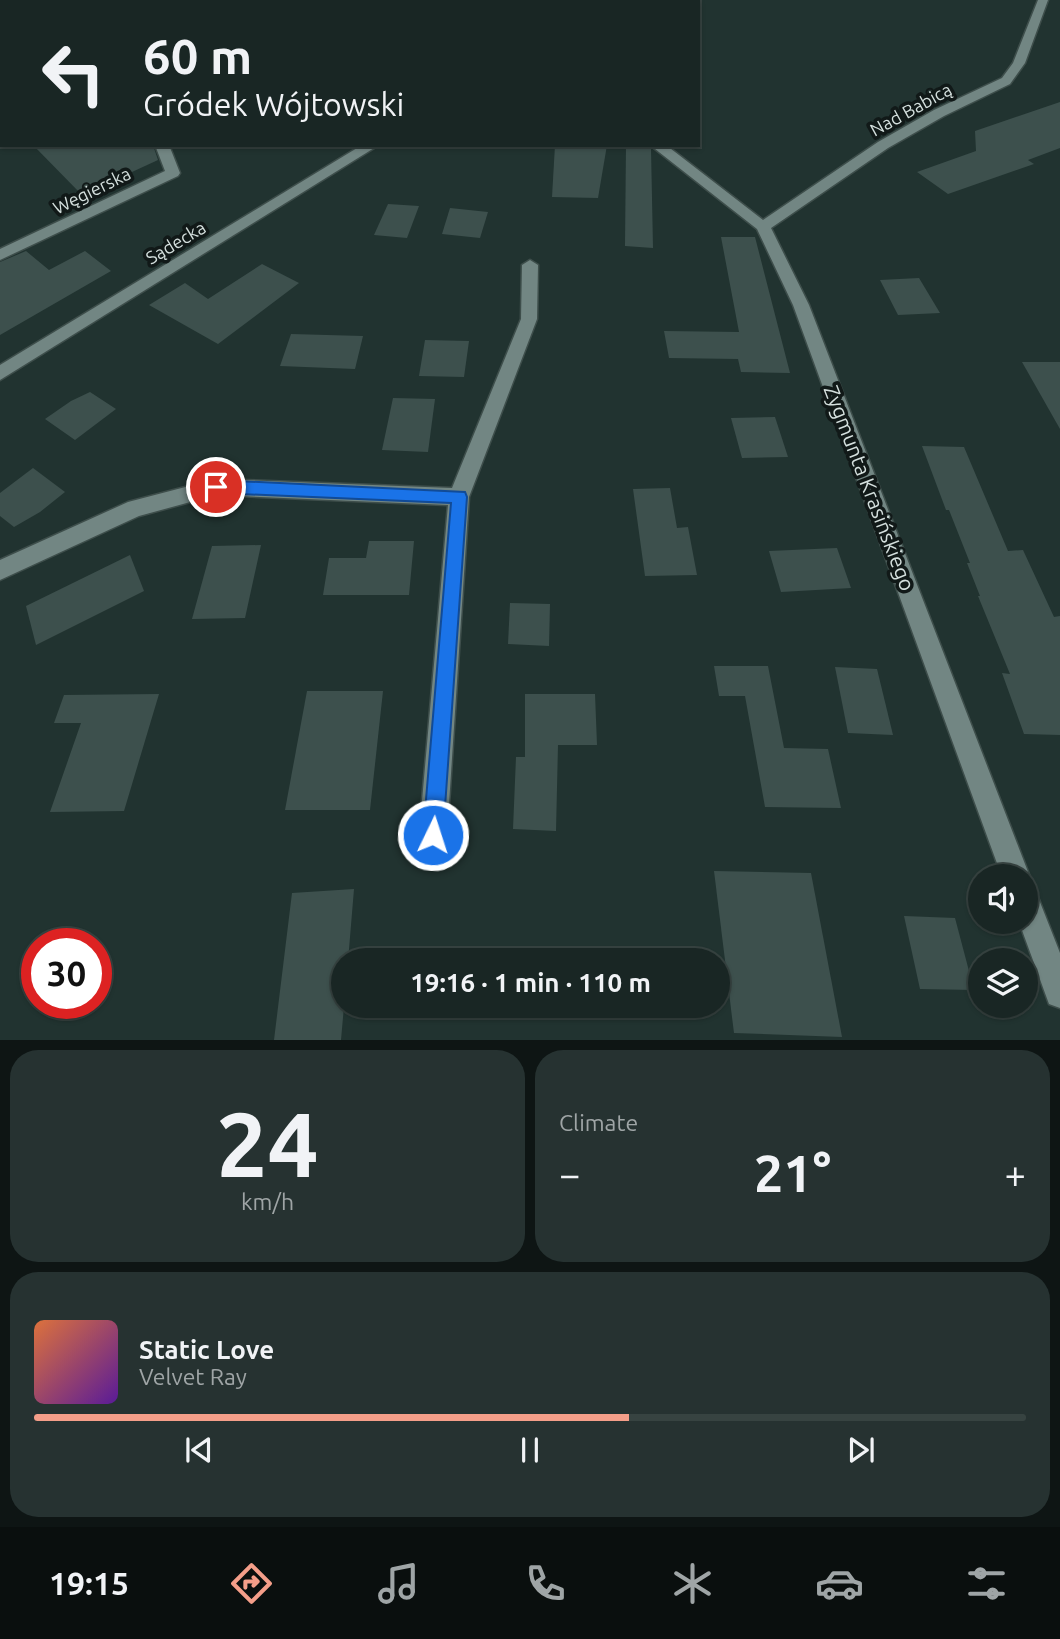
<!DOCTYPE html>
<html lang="en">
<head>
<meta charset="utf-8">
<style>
	body { margin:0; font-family:Ubuntu,sans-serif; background:#263231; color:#f1f3f6; height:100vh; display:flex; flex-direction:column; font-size:26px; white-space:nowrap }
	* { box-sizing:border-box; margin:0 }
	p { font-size:23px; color:#9fa5a6 }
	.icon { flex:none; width:38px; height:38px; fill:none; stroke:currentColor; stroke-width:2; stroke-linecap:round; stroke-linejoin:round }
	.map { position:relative; height:1040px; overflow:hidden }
	.side { display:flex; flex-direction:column; gap:10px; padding:10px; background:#0e1514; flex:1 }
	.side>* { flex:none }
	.top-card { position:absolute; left:0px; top:0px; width:700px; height:147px; box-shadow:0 2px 5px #0004,0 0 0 2px #374341; background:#192624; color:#f1f3f6; overflow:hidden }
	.fabs { position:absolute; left:968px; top:864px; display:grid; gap:14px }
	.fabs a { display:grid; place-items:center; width:70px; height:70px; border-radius:50%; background:#192624; box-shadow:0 2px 5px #0004,0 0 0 2px #374341; font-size:35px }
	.speed { position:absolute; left:21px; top:928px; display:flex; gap:14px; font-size:35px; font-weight:700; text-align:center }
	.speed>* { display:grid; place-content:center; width:91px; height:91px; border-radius:50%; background:#192624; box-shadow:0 2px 5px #0004,0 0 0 2px #374341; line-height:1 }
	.speed .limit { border:10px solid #d22; background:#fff; color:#111 }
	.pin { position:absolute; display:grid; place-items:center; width:60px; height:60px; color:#fff; margin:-30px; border:4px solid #fff; border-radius:50%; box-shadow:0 2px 7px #0007 }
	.me { position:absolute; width:77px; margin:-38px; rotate:4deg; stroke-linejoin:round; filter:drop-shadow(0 0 5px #0008) }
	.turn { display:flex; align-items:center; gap:24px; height:147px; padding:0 28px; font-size:32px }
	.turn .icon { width:91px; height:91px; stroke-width:2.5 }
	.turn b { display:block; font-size:49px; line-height:60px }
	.big { font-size:52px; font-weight:600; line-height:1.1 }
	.side .widget { flex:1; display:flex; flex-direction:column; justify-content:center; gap:10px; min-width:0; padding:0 24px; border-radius:28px; background:#263231 }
	.side .dial { align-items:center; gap:0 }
	.dial b { font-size:91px; line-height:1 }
	.song { display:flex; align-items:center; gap:21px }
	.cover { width:84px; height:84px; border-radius:10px; background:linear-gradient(135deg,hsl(20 70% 55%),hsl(270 70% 35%)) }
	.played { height:7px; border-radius:4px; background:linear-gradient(90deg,#f49e89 60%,#374341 60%) }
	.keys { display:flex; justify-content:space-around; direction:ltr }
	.heat { display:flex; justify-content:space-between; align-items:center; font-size:38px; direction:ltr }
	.side .tiles { flex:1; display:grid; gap:10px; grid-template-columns:1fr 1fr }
	.widget:last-child { grid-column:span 2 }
	.trip { position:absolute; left:331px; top:948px; width:399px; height:70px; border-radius:35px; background:#192624; box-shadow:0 2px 5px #0004,0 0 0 2px #374341; font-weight:600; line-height:70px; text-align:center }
	.tabs { display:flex; height:112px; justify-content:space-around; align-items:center; background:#0a0f0e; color:#9fa5a6 }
	.tabs .icon { width:49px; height:49px }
	.tabs .current { color:#f49e89 }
	.tabs b { font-size:32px; color:#f1f3f6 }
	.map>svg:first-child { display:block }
</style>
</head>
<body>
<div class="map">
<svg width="1060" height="1041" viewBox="0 0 1060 1041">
	<rect width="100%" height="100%" fill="#213330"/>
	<!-- building -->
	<g fill="#3d504d">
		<polygon points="1060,102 1060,148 1028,160 1034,164 948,194 917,172 976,151 975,131"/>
		<polygon points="33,145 153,145 158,160 82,195"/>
		<polygon points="555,145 607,145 598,198 552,197"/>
		<polygon points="626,145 647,145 651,149 653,248 625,246"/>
		<polygon points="388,204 419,206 407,238 374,235"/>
		<polygon points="450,208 488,212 480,238 442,234"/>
		<polygon points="721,237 755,237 790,373 741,372 738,359 669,358 664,331 739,332"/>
		<polygon points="26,251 49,270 85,251 111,271 0,335 0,262"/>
		<polygon points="262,264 299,283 218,344 149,305 185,283 208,299"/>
		<polygon points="919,278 940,313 898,315 880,280"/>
		<polygon points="291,334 363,336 355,369 280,366"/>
		<polygon points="425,340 469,341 464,377 419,376"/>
		<polygon points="1022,362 1060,362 1060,429"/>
		<polygon points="90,392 116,409 75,440 45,419 71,401"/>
		<polygon points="393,398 435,399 428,452 382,450"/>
		<polygon points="775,417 788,457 742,458 731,418"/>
		<polygon points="922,446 964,447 1008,551 1023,550 1054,617 1060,616 1060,735 1024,734 1002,673 1010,674 978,596 980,596 967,563 970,563 949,510 946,510"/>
		<polygon points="33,468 65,492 40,512 14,527 0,516 0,493"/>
		<polygon points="670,488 677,528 688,527 697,575 645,576 633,489"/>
		<polygon points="369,541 414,541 409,595 323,595 329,558 366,558"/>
		<polygon points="261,545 245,618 192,619 212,546"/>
		<polygon points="837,548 851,588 781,592 769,551"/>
		<polygon points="130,555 144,591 36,645 26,606"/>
		<polygon points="510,603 550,604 549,646 508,644"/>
		<polygon points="714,666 768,666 784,748 828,749 841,808 765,807 745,696 719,696"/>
		<polygon points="835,667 877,669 893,735 848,733"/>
		<polygon points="307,691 383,691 370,810 285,810"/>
		<polygon points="159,694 124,811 50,812 81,723 54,723 64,695"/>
		<polygon points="525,694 595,694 597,745 558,745 556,831 513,829 516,757 525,757"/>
		<polygon points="714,871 811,873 842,1037 734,1033"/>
		<polygon points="354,889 348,961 343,961 344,1006 341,1040 274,1040 292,893"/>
		<polygon points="904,916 955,918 974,990 920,989"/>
	</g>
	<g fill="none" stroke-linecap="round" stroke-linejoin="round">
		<!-- street casing -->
		<g stroke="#3e4e4b" stroke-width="3">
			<g id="street">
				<polygon points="356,0 370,0 355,2"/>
				<polygon points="595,0 607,0 594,2"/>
				<polygon points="1038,0 1048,0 1025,63 1010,84 944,116 888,148 771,228 809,305 1030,877 1026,887 1026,877 1002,877 793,305 757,229 650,145 666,145 763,220 878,142 934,110 1002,78 1013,63"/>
				<polygon points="155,145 169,145 180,173 178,176 0,260 0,249 165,171"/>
				<polygon points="362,145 379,145 0,380 0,365"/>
				<polygon points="530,260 538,265 537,319 469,497 447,835 443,845 433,849 423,845 419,835 448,505 216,495 139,516 0,580 0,560 128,502 216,479 452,488 521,319 522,265"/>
				<polygon points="1026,888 1036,892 1060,953 1060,1008 1049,1004 1019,922 1026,922"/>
			</g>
		</g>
		<!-- street -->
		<use href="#street" fill="#728683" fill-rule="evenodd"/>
	</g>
	<!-- route -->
	<polygon fill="#1a73e8" stroke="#114b97" stroke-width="2" points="216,480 465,492 467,497 443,835 440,843 433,846 426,843 423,835 451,503 216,493 209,487"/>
	<g text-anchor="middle" stroke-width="7" stroke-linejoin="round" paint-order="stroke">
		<!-- far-street labels -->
		<g font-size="18" fill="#d4dfdd" stroke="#111918">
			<text transform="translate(911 110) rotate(-29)" y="6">Nad Babicą</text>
			<text transform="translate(92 191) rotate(-26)" y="6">Węgierska</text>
			<text transform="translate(176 243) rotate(-31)" y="6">Sądecka</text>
		</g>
		<!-- street labels -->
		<g font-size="21" fill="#d4dfdd" stroke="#111918">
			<text transform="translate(869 488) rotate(69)" y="7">Zygmunta Krasińskiego</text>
		</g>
	</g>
</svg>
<div class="fabs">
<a><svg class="icon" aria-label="sound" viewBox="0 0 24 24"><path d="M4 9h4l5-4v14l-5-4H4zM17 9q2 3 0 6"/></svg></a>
<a><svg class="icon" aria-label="layers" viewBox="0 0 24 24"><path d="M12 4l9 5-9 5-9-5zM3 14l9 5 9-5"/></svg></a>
</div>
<div class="speed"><div class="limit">30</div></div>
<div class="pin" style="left:216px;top:487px;background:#d93025"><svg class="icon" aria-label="arrive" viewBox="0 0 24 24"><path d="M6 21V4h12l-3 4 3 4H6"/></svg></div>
<svg class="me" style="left:433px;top:835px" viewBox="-20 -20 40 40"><circle r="17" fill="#1a73e8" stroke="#fff" stroke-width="3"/><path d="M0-11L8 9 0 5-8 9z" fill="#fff"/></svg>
<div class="trip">19:16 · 1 min · 110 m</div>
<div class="top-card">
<div class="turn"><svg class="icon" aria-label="left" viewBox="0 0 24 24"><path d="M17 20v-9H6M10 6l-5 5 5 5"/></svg><div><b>60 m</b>Gródek Wójtowski</div></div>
</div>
</div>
<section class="side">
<div class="tiles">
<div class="widget dial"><b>24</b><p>km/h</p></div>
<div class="widget"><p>Climate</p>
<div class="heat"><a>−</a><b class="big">21°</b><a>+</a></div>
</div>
<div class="widget">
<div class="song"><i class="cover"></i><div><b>Static Love</b><p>Velvet Ray</p></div></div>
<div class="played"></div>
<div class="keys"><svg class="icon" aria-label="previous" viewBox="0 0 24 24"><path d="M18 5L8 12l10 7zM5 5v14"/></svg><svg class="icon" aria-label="pause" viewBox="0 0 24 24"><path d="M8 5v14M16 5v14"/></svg><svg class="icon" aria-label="next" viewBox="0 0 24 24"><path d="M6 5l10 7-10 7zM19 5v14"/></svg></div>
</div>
</div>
</section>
<nav class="tabs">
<b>19:15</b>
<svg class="icon current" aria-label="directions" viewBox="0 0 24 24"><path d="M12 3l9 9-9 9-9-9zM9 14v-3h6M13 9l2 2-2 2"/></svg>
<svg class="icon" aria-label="music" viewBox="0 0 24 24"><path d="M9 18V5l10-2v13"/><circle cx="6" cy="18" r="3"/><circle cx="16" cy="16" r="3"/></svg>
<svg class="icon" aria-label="phone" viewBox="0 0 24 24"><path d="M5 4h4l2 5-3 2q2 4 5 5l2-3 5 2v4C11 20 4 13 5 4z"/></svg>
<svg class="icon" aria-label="climate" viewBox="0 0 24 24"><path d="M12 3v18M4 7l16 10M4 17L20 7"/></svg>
<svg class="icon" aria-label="car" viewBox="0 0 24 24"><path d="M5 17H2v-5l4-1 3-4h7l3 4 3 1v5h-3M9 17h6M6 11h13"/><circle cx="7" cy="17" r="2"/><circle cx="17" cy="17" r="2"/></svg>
<svg class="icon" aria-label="filters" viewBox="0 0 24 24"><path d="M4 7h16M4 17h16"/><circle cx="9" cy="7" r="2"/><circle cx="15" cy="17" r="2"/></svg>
</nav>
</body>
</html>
